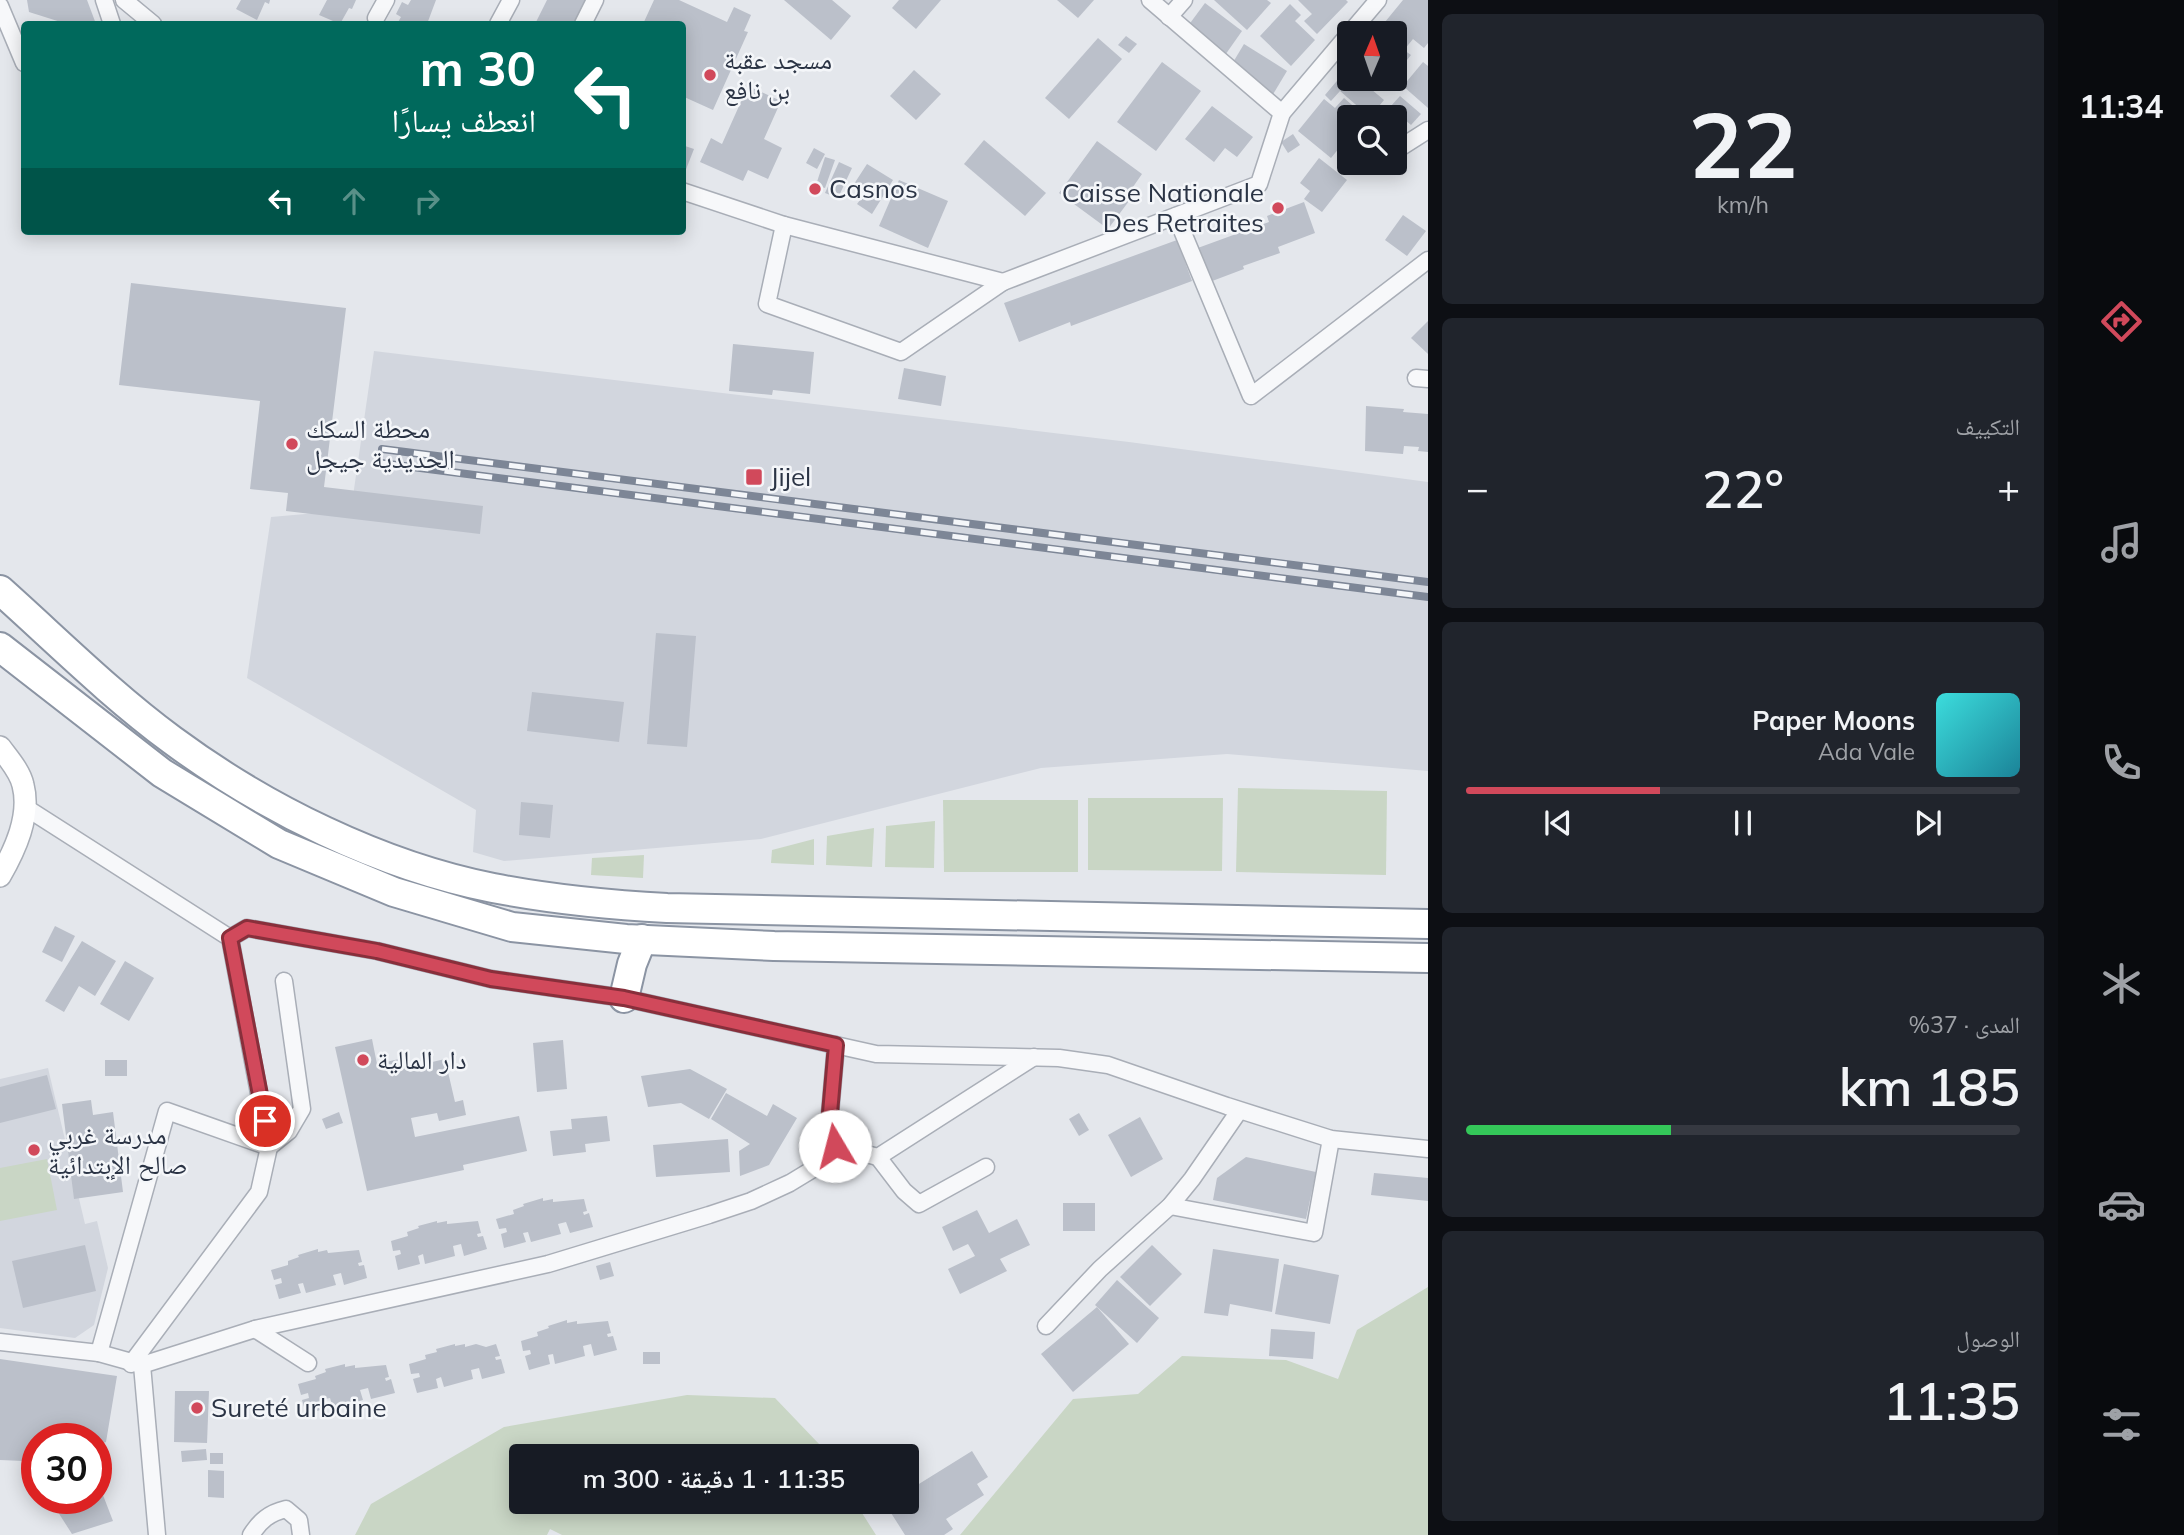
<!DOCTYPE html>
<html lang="ar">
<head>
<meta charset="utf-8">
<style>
	body { margin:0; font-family:Mulish,"Noto Naskh Arabic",sans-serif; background:#20242c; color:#f1f3f6; direction:rtl; height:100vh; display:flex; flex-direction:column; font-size:26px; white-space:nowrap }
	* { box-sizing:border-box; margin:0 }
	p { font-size:23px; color:#9ea1a6 }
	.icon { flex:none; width:38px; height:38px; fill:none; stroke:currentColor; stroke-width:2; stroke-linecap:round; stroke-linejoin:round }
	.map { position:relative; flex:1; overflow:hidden; direction:ltr }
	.details { display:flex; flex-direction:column; gap:14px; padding:14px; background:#0d0f14; width:630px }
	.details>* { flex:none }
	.guide { position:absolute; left:21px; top:21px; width:665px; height:214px; border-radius:7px; box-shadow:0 4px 18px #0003; direction:rtl; background:#00695c; color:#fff; overflow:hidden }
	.needle { width:46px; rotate:2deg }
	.controls { position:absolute; left:1337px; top:21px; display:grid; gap:14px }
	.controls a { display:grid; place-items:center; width:70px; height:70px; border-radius:7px; background:#171b24; box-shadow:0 4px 18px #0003; font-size:35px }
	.speed { position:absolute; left:21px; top:1423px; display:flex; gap:14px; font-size:35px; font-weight:700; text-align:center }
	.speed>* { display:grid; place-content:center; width:91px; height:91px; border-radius:50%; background:#171b24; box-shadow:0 4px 18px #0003; line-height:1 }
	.speed .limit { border:10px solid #d22; background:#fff; color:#111 }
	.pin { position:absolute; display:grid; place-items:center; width:60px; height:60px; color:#fff; margin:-30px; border:4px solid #fff; border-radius:50%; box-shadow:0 2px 7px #0007 }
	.me { position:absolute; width:77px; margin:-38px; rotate:352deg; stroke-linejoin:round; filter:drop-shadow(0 0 5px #0008) }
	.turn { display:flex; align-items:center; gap:24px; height:147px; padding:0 35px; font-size:32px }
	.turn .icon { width:91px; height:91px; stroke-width:2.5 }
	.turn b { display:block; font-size:49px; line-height:60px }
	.lanes { display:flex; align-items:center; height:66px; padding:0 35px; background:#0003; justify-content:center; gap:35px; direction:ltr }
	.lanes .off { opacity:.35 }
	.big { font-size:52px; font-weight:600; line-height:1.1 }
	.details .widget { flex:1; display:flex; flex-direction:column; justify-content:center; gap:10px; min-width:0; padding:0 24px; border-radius:10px; background:#20242c }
	.details .dial { align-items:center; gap:0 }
	.dial b { font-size:91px; line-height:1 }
	.song { display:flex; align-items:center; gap:21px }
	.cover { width:84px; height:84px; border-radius:10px; background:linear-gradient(135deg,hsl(180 70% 55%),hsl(190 70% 35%)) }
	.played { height:7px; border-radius:4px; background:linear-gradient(90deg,#d1495b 35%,#363941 35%) }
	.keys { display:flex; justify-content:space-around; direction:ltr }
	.heat { display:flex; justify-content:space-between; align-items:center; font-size:38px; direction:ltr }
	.charge { height:10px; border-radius:5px; background:linear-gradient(90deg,#34c759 37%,#363941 0) }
	.trip { position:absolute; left:509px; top:1444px; width:410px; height:70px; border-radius:7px; background:#171b24; box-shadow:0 4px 18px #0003; font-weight:600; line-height:70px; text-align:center; direction:rtl }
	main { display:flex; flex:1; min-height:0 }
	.dock { display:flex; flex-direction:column; width:126px; justify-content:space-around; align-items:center; background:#090b0e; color:#9ea1a6 }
	.dock .icon { width:49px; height:49px }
	.dock .on { color:#d1495b }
	.dock b { font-size:32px; color:#f1f3f6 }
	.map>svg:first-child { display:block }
</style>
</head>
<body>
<main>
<nav class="dock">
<b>11:34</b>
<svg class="icon on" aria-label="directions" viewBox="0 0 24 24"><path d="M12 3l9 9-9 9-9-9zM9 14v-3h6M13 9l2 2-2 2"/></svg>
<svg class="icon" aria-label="music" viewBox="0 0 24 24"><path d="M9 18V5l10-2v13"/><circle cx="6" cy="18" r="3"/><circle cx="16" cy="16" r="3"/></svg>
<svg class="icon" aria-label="phone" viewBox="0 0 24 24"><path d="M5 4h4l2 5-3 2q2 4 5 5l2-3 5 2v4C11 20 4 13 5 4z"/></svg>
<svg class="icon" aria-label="climate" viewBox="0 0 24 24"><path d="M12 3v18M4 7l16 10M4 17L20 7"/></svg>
<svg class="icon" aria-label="car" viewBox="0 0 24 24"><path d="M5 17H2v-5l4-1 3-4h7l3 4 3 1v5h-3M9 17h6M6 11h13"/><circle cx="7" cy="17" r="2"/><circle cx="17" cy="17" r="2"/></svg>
<svg class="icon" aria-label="filters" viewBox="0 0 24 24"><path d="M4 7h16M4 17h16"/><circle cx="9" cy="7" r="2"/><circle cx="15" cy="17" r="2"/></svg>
</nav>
<section class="details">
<div class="widget dial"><b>22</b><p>km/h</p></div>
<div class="widget"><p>التكييف</p>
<div class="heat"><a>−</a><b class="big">22°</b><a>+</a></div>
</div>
<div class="widget">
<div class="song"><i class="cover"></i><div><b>Paper Moons</b><p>Ada Vale</p></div></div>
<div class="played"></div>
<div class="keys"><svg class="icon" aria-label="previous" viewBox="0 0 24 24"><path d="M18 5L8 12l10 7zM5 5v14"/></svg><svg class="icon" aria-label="pause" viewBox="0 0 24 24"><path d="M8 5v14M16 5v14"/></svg><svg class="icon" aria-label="next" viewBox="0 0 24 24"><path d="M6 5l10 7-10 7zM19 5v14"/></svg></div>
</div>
<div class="widget"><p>المدى · 37%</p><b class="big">185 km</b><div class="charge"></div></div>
<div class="widget"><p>الوصول</p><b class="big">11:35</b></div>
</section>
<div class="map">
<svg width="1428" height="1535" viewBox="0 0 1428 1535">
	<rect width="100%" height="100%" fill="#e4e7ec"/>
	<!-- built -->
	<g fill="#d2d6de">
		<polygon points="374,351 1129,442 1428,482 1428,771 1227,754 1041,768 761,839 504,861 473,852 476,810 247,678 271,517 351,510"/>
		<polygon points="48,1068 85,1224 97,1221 108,1268 94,1325 75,1338 0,1328 0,1079"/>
	</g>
	<!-- green -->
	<g fill="#c9d6c5">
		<polygon points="1238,788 1387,791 1386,875 1236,872"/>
		<polygon points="1088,798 1223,798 1222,871 1088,870"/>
		<polygon points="943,800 1078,800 1078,872 944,872"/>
		<polygon points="935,821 934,868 885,867 886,826"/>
		<polygon points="874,828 872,867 826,865 827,836"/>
		<polygon points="814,839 814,865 771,863 772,850"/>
		<polygon points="644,855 643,878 591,875 592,858"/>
		<polygon points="47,1159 57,1210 0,1221 0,1168"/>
		<polygon points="1428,1287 1428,1535 960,1535 1073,1399 1138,1394 1182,1356 1286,1360 1338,1379 1357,1330"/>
		<polygon points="687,1395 775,1398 820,1445 827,1456 522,1456 522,1502 855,1502 876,1535 562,1535 550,1529 547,1535 355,1535 371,1504 504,1427"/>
	</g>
	<!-- building -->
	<g fill="#bbc0ca">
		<polygon points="27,0 87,0 96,24 67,24 29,12"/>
		<polygon points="241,0 270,0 269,4 265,2 257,20 236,9"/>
		<polygon points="327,0 356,0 352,9 349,8 340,24 319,15"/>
		<polygon points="411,0 436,0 427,24 397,24 401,17 396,14 402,2 408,5"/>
		<polygon points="547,0 586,0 574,24 535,24"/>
		<polygon points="654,0 679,0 727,22 734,7 751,15 744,31 748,32 713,110 682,96 682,24 643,24"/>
		<polygon points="784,0 832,0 851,16 831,40"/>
		<polygon points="899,0 941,0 916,29 892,8"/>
		<polygon points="1057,0 1094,0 1078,18"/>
		<polygon points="1214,0 1267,0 1271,3 1247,30"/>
		<polygon points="1298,0 1346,0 1348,2 1317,34 1304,21 1312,14"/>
		<polygon points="1403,0 1428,0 1428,43 1424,48 1413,39 1404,50 1411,55 1395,75 1395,33 1376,33"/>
		<polygon points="1205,3 1242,31 1223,58 1185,30"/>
		<polygon points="1290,4 1301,15 1295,21 1315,40 1291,66 1260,36"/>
		<polygon points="1126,36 1137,44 1129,53 1118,45"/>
		<polygon points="1098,38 1122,59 1069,119 1045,98"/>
		<polygon points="1244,44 1287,71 1272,96 1229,69"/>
		<polygon points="1162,62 1201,91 1156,151 1117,122"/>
		<polygon points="1423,62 1428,66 1428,108 1403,86"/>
		<polygon points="1347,69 1349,71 1349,79 1359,79 1384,100 1370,117 1340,91 1331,101 1325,95"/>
		<polygon points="914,70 941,94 916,120 890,96"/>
		<polygon points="748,86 781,101 764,139 782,148 768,179 748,170 743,181 700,162 711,138 722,144"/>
		<polygon points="1400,96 1421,114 1411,125 1390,107"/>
		<polygon points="1344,98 1366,117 1349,117 1349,136 1331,158 1298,131 1324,99 1335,108"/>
		<polygon points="1212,106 1253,137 1237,157 1225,148 1214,162 1185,139"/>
		<polygon points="1293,134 1300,145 1288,153 1281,142"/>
		<polygon points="984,140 1046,193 1025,216 964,164"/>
		<polygon points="1097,141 1142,174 1128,194 1132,197 1108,229 1059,193"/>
		<polygon points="682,145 694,149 683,177 682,177"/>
		<polygon points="814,148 825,154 817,169 806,163"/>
		<polygon points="825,157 835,160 825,188 816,185"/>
		<polygon points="1319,158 1347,180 1322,212 1304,199 1310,191 1300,183"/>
		<polygon points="839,162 852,168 838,198 825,193"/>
		<polygon points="867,164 893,180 872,214 857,204 866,192 854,184"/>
		<polygon points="899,180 948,201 928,248 879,226"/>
		<polygon points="1304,202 1315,233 1278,247 1280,253 1243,266 1244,269 1207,283 1195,249 1269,222 1267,216"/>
		<polygon points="1403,215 1426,231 1407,256 1385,240"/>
		<polygon points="1177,240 1192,281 1071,326 1070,322 1019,342 1004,303"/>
		<polygon points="131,283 346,308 324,487 483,506 480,534 286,511 288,493 250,489 260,401 119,385"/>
		<polygon points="1428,321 1428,354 1411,338"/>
		<polygon points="733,344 814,352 810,394 773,390 772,395 729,391"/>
		<polygon points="904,368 946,376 941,406 898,399"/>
		<polygon points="1366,406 1404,409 1403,412 1428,414 1428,452 1418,451 1419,447 1404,446 1403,454 1365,451"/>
		<polygon points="656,633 696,636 687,747 647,744"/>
		<polygon points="532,692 624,702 619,742 527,731"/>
		<polygon points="521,802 553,805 550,838 519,835"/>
		<polygon points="55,926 75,936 62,962 42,952"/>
		<polygon points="82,941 116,961 95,996 79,986 64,1012 45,1001"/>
		<polygon points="125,961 154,978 129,1021 100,1004"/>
		<polygon points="372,1039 377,1064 399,1059 402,1069 445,1059 455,1102 463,1100 466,1115 439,1121 437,1113 411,1118 415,1137 519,1116 527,1151 463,1165 464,1170 367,1191 335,1047"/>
		<polygon points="563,1040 567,1089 537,1092 533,1043"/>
		<rect x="105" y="1060" width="22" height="16"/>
		<polygon points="690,1069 727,1089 709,1119 681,1103 648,1107 641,1076"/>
		<polygon points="47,1075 56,1109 0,1123 0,1087"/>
		<polygon points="726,1093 767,1116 773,1104 797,1118 769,1165 740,1176 739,1151 750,1144 711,1119"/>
		<polygon points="91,1100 93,1115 113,1112 123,1192 74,1199 62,1104"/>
		<polygon points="339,1112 343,1123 326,1129 322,1119"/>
		<polygon points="1079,1113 1089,1130 1079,1136 1069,1119"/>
		<polygon points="607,1116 610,1141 585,1144 586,1152 553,1156 550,1131 572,1129 571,1119"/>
		<polygon points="1140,1117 1163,1159 1131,1177 1108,1135"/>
		<polygon points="728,1139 730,1172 656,1177 653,1145"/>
		<polygon points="1246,1157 1316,1172 1306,1219 1213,1200 1217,1178"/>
		<polygon points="1374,1173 1428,1178 1428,1201 1371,1195"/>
		<polygon points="543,1198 543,1201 553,1199 553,1202 584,1199 587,1211 583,1212 584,1215 589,1213 593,1227 570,1233 566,1222 558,1224 561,1234 531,1242 528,1232 523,1233 526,1242 504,1248 501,1234 507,1232 506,1228 499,1229 496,1219 514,1214 513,1210 524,1206 523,1204"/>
		<rect x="1063" y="1203" width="32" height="28"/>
		<polygon points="977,1210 989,1233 1017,1219 1030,1245 1000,1259 1007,1271 960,1294 948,1269 975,1256 968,1244 953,1251 942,1227"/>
		<polygon points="437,1221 437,1223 447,1221 447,1224 478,1221 481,1233 477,1234 478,1237 483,1236 487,1249 464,1256 461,1244 453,1246 455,1256 425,1264 423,1254 418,1256 420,1264 398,1270 395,1256 401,1254 400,1250 393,1251 391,1241 408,1236 407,1232 419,1228 418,1226"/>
		<polygon points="85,1245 96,1291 23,1308 12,1261"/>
		<polygon points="1152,1245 1182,1274 1150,1306 1120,1277"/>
		<polygon points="318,1249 318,1252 327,1250 328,1253 359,1250 362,1262 358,1263 359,1266 364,1265 367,1278 344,1285 341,1273 333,1275 336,1285 306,1293 303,1283 298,1284 301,1293 279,1299 275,1285 282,1283 281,1278 274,1280 271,1270 288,1265 288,1261 299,1257 298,1255"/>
		<polygon points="1213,1249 1279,1259 1272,1312 1230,1304 1228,1316 1204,1313"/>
		<polygon points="610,1262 614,1276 600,1280 596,1266"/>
		<polygon points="1284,1264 1339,1275 1330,1324 1275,1314"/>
		<polygon points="1117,1280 1159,1318 1137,1343 1095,1305"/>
		<polygon points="1097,1307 1129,1344 1073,1392 1041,1354"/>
		<polygon points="567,1320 567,1323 577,1321 577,1324 608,1321 611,1333 607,1334 608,1337 613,1336 617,1350 594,1356 591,1344 583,1346 585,1356 555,1364 553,1354 548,1355 550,1364 529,1370 525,1356 531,1354 530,1350 523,1351 521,1341 538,1336 537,1332 549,1328 548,1326"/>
		<polygon points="1271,1329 1315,1332 1313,1359 1269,1356"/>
		<polygon points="455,1344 455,1346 465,1344 465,1347 476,1344 486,1347 496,1344 500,1356 495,1357 496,1360 501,1359 505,1373 482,1379 479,1368 471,1370 473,1379 444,1387 441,1377 436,1379 438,1388 417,1393 413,1379 420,1377 419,1373 411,1374 409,1364 426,1359 425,1355 437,1352 436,1349"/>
		<rect x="643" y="1352" width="17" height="12"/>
		<polygon points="0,1359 117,1376 106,1442 96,1445 96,1438 37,1438 37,1480 24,1461 0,1460"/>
		<polygon points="345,1364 345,1367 355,1365 355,1368 386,1365 389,1377 385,1378 386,1381 391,1379 395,1393 371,1399 368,1388 360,1390 363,1400 333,1408 330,1398 325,1399 328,1408 306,1414 302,1400 309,1398 308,1393 301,1395 298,1384 316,1379 315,1376 326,1372 325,1369"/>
		<polygon points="175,1391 209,1391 207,1443 174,1442"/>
		<polygon points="206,1449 207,1460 182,1462 181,1451"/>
		<polygon points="972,1451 988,1477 977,1484 984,1495 946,1519 953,1529 944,1535 905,1535 886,1505 891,1502 906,1502 906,1492"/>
		<rect x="210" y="1453" width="13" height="11"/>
		<polygon points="208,1470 224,1471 224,1498 208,1497"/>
		<polygon points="96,1477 113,1521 72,1534 49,1498 96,1498"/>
	</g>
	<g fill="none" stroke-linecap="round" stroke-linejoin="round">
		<!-- street casing -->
		<g stroke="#a9aeb7" stroke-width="19">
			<g id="street">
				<polyline points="104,0 112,24"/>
				<polyline points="124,0 153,24"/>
				<polyline points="1150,0 1282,113"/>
				<polyline points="0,6 24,63"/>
				<polyline points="1169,17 1184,0"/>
				<polyline points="376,18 386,0"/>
				<polyline points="498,24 511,0"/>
				<polyline points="583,24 595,0"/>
				<polyline points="1350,33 1378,0"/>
				<polyline points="1395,151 1428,130"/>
				<polyline points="1374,164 1376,163"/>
				<polyline points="682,191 784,225 1003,282"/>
				<polyline points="1176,216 1251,396 1428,260"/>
				<polyline points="784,225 767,304 901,352 1003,282 1259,184 1282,113 1349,34"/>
				<polyline points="1416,378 1428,379"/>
				<polyline points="25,807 230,938 269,1147 259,1192 131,1364"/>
				<polyline points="230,938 247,928 377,951 491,979 624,998 876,1054 1059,1058 1108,1065 1227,1106 1331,1139 1428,1149"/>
				<polyline points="835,1146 878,1157 1034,1057"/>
				<polyline points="269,1147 289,1131 302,1109 284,981"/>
				<polyline points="878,1157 904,1191 919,1204 986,1167"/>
				<polyline points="1170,1206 1314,1233 1331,1139"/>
				<polyline points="1046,1326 1100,1269 1170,1206 1192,1179 1239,1111"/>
				<polyline points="255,1329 308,1363"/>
				<polyline points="0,1342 99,1353 142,1365 255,1329 548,1264 709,1215 751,1201 790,1183 818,1166 835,1146 830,1113 836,1045"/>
				<polyline points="99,1353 167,1111 269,1147"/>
				<polyline points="142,1365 157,1535"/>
				<path d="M 251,1535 C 260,1521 269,1513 286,1509 L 299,1520 L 301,1535"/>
			</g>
		</g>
		<!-- secondary casing -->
		<g stroke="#a9aeb7" stroke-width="24">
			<path id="secondary" d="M 0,747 C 8,758 20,771 23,785 C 31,816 15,850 0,876"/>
		</g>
		<!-- highway casing -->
		<g stroke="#8b94a3" stroke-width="32">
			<g id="highway">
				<path d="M 0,590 C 57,641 111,695 172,740 C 264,808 381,866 493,888 C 550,899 609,905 667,908 L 1428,924"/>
				<polyline points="0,647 162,773 279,844 394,892 512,927 626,939 774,946 1428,958"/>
				<polyline points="624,998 632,964 642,939"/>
			</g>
		</g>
		<!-- street -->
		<use href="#street" stroke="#f7f8fa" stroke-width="16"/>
		<!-- secondary -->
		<use href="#secondary" stroke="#fff" stroke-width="21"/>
		<!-- highway -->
		<use href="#highway" stroke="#fff" stroke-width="28"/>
		<!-- rail casing -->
		<g stroke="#7d8696" stroke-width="8">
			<g id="rail">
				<polyline points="382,449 1428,582"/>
				<polyline points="381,463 1428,597"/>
			</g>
		</g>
		<!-- rail -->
		<use href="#rail" stroke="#f4f6f9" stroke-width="5" stroke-dasharray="16" stroke-linecap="butt"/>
	</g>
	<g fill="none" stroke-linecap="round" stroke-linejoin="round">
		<!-- route casing -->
		<g stroke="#882f3b" stroke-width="18">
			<polyline id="route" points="265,1121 230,938 247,928 377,951 491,979 624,998 836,1045 830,1113 835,1146"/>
		</g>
		<!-- route -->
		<use href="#route" stroke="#d1495b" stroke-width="12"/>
	</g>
	<!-- markers -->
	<g fill="#d1495b" stroke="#f4f6f9" stroke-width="2.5">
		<circle cx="710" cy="75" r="7"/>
		<circle cx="815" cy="189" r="7"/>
		<circle cx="1278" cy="208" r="7"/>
		<circle cx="292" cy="444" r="7"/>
		<rect x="745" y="468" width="18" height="18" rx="3.5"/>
		<circle cx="363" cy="1060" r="7"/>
		<circle cx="34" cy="1150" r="7"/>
		<circle cx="197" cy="1408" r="7"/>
	</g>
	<g text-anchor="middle" stroke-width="5" stroke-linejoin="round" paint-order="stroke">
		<!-- poi labels -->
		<g font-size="26" fill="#2b3445" stroke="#f4f6f9" text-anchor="start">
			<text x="724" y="69">مسجد عقبة<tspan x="724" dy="30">بن نافع</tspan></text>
			<text x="829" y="198">Casnos</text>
			<text x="1264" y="202" text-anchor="end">Caisse Nationale<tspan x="1264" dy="30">Des Retraites</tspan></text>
			<text x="306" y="438">محطة السكك<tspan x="306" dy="30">الحديدية جيجل</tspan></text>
			<text x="770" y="486">Jijel</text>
			<text x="377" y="1069">دار المالية</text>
			<text x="48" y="1144">مدرسة غربي<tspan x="48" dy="30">صالح الإبتدائية</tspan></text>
			<text x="211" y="1417">Sureté urbaine</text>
		</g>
	</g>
</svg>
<div class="controls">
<a><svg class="needle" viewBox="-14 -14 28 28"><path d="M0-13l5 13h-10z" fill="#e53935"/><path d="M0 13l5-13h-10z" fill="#9ea1a6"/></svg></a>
<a><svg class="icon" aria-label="search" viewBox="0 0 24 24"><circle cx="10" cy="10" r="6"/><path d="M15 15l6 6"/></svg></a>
</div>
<div class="speed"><div class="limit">30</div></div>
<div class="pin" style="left:265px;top:1121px;background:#d93025"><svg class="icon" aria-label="arrive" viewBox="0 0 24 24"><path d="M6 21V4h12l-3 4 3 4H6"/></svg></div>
<svg class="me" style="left:835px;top:1146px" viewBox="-20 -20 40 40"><circle r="19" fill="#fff"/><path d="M0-13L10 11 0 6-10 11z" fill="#d1495b"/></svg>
<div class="trip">11:35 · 1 دقيقة · 300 m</div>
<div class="guide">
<div class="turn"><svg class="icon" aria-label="left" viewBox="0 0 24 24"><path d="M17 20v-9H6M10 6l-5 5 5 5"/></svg><div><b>30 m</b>انعطف يسارًا</div></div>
<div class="lanes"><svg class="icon" aria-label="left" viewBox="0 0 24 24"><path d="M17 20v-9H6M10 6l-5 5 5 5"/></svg><svg class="icon off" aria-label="ahead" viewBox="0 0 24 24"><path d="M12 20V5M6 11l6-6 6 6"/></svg><svg class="icon off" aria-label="right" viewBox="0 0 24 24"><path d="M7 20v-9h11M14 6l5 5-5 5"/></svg></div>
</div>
</div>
</main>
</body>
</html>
